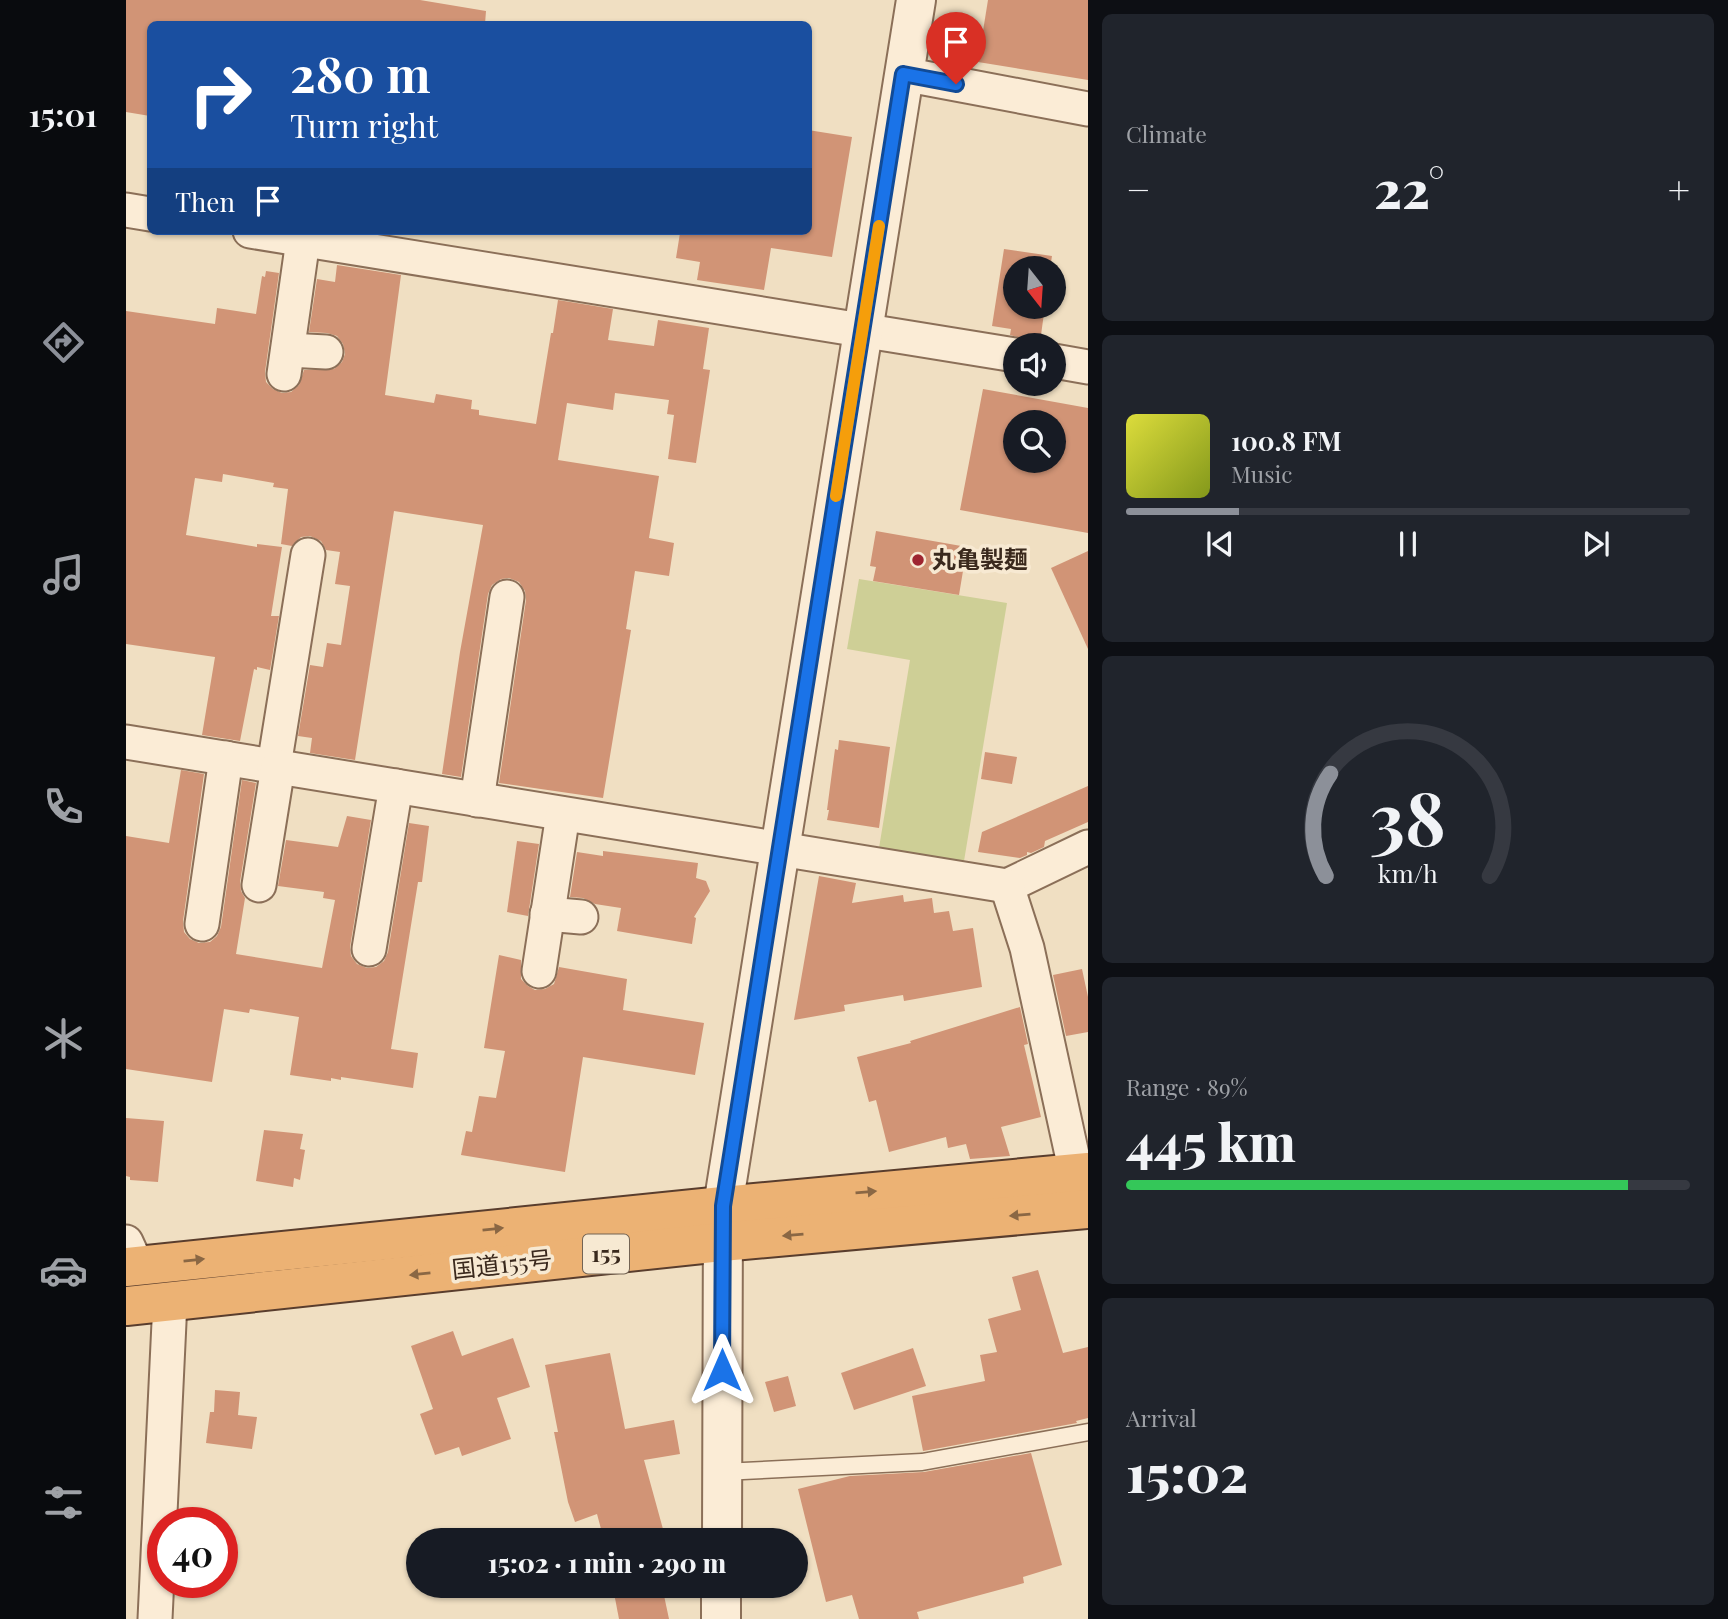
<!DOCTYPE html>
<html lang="en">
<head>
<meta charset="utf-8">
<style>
	body { margin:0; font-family:"Playfair Display","Noto Sans JP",serif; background:#20242c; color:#f1f3f6; height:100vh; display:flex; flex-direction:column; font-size:26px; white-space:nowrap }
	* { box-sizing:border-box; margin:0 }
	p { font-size:23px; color:#9ea1a6 }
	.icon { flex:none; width:38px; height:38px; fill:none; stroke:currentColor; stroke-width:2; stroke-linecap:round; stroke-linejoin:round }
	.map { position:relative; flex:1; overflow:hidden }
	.panel { display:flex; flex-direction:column; gap:14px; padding:14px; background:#0d0f14; width:640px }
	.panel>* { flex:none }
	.hud { position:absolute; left:21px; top:21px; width:665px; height:214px; border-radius:10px; box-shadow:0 2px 5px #0004; background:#1a4fa0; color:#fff; overflow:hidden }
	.needle { width:46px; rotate:163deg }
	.buttons { position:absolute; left:877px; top:256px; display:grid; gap:14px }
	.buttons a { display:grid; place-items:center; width:63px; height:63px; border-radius:50%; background:#171b24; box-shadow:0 2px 5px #0004; font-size:35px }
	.speed { position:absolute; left:21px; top:1507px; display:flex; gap:14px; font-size:35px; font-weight:700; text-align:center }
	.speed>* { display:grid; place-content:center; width:91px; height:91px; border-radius:50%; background:#171b24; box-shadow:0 2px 5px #0004; line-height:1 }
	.speed .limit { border:10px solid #d22; background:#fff; color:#111 }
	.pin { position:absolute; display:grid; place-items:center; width:60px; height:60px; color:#fff; margin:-72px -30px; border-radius:50% 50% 50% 0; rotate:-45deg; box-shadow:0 0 7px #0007 }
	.pin .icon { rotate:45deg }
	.me { position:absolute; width:77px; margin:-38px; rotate:0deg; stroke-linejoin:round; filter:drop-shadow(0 0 5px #0008) }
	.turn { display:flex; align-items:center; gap:24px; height:147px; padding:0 28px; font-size:32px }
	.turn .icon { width:91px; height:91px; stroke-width:2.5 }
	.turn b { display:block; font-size:49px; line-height:60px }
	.then { display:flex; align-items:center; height:66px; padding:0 28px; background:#0003; gap:14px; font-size:26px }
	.big { font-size:52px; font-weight:800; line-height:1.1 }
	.panel .widget { flex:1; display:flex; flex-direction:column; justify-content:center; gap:10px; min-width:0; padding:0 24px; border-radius:10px; background:#20242c }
	.panel .dial { align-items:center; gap:0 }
	.dial svg { height:182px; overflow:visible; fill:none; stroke:#363941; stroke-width:7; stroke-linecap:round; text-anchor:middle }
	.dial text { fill:#f1f3f6; stroke:none }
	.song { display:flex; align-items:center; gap:21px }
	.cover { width:84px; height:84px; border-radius:10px; background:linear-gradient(135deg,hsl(60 70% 55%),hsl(70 70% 35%)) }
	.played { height:7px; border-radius:4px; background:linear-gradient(90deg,#8c9099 20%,#363941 20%) }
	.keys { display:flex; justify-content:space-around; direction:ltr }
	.heat { display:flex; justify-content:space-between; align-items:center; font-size:38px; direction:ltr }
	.charge { height:10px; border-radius:5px; background:linear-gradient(90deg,#34c759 89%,#363941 0) }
	.trip { position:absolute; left:280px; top:1528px; width:402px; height:70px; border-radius:35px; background:#171b24; box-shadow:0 2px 5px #0004; font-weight:800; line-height:70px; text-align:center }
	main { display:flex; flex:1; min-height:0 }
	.tab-bar { display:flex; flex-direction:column; width:126px; justify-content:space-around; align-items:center; background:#090b0e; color:#9ea1a6 }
	.tab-bar .icon { width:49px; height:49px }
	.tab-bar .selected { color:#8c9099 }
	.tab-bar b { font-size:32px; color:#f1f3f6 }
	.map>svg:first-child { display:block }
</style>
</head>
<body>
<main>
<nav class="tab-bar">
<b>15:01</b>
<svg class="icon selected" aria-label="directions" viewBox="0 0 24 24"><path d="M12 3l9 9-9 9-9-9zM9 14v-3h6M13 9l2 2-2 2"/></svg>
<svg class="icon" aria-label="music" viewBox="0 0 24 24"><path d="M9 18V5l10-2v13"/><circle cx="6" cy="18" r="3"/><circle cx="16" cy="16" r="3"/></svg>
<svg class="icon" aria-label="phone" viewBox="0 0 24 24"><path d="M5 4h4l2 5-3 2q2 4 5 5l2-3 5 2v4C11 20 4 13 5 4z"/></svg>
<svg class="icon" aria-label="climate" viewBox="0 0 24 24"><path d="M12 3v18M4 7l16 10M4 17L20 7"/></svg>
<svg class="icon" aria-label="car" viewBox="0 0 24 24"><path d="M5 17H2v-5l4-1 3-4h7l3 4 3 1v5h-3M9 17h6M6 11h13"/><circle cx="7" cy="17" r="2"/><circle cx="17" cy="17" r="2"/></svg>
<svg class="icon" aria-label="filters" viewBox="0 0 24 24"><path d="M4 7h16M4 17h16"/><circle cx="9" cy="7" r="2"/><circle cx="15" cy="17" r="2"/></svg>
</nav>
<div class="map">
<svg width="962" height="1619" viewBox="0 0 962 1619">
	<rect width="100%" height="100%" fill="#f0dfc2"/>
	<!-- green -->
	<polygon fill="#cecf96" points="733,579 881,603 838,861 753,848 784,660 721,649"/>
	<!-- building -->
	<g fill="#d19476" fill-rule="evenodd">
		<polygon points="0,0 294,0 360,11 359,24 24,24 24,116 0,112"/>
		<polygon points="862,0 962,0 962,80 852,62"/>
		<polygon points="682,130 726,137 706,257 645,248 638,290 571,280 574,262 550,258 554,233 564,235 565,231 682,231"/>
		<polygon points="878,249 926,256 924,268 889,268 889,306 919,306 915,335 909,334 908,342 884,335 885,329 866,326"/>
		<polygon points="211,265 275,275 259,395 308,403 310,394 346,400 345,409 353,410 353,415 410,424 425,333 427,333 432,300 487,309 482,340 528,346 532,320 583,328 577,369 584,370 570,463 542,459 548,415 541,414 543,400 489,393 487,410 441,403 432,460 533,476 523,538 548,543 543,576 509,571 500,629 505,630 477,798 373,783 400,600 399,591 393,582 383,578 375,579 366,585 362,594 335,777 316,774 334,652 357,525 268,511 229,760 184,753 186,738 172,736 184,665 197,667 201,643 215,645 224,586 209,584 214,552 200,550 195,541 184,536 175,537 166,546 155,544 162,489 147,487 148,483 97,474 96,482 69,478 60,535 131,547 131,544 156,547 145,616 153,616 144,670 131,667 131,670 128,669 114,741 76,735 89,657 0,644 0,311 89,324 91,308 130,314 136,276 139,277 140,271 153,273 139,372 140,382 147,389 156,393 165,392 173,385 178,370 208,369 216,362 219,354 217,344 211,336 201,333 183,332 191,279 209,282"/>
		<path d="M 857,389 L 962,408 L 962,533 L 834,510 ZM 889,422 L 928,422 L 928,460 L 889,460 Z"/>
		<polygon points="750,531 841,547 833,595 747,581 750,567 744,566"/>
		<polygon points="962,551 962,649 925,568"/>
		<polygon points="713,740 764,747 753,828 701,820 703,810 701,810 709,749 712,750"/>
		<polygon points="859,752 891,757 886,784 855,779"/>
		<polygon points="55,770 78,774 57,921 58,932 64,939 73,943 84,942 91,936 95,927 116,780 130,783 114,882 115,891 119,898 110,954 196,968 209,900 197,898 198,892 152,886 160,840 212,847 221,816 245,820 224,947 225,956 231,964 241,968 250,967 258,961 262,952 283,823 303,826 296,882 292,882 265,1049 292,1053 287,1088 215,1077 215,1080 205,1078 205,1081 164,1075 173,1017 124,1009 123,1013 98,1009 86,1082 0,1069 0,836 43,843"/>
		<polygon points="962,786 962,822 919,841 918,847 905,853 901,852 901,855 894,858 852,852 856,832"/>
		<polygon points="391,841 413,844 402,916 381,912"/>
		<polygon points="477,851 572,863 570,878 580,881 584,891 568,917 570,918 566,944 491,931 495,908 469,904 457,898 444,897 451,852 477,856"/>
		<polygon points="693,876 730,883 726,903 777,895 778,902 806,898 808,913 823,911 827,931 847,928 856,987 778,1001 777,995 718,1005 719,1011 668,1020"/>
		<polygon points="373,955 395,960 395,979 402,986 409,990 419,989 428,984 433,967 501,979 497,1010 578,1023 569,1075 457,1057 439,1172 335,1155 340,1131 346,1132 353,1096 370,1098 379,1051 358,1048"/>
		<polygon points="956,969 962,997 962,1032 940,1036 927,975"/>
		<polygon points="894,1007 902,1044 898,1045 915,1117 875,1127 884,1156 844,1159 840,1144 822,1148 820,1137 763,1152 750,1100 743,1102 731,1057 785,1043 784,1041"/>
		<polygon points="0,1118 38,1121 32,1182 4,1180 4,1177 0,1176"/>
		<polygon points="138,1130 177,1134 174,1149 179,1150 174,1180 168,1178 167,1187 130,1181"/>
		<polygon points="912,1270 937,1353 962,1347 962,1418 950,1421 951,1423 797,1451 786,1396 859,1381 854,1355 871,1352 862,1319 895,1310 886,1277"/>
		<polygon points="327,1331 336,1356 387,1338 404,1387 371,1398 385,1439 336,1456 333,1447 309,1455 294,1414 307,1409 285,1346"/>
		<polygon points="787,1348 800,1386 728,1410 715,1373"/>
		<polygon points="484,1353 499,1429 548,1420 554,1454 518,1460 540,1540 478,1540 471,1514 449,1522 442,1502 428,1432 432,1432 419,1365"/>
		<polygon points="662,1376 670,1406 648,1412 639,1382"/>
		<polygon points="89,1390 114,1392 112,1415 131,1417 126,1449 80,1443 84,1412 88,1412"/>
		<polygon points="905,1453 936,1565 897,1577 898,1583 791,1612 793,1619 733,1619 726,1595 700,1602 672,1489 724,1476 798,1472"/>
		<polygon points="529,1586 536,1586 543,1619 493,1619 488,1593"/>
	</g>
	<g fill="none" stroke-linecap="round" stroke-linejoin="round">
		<!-- service casing -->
		<g stroke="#8b6f58" stroke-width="19">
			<polyline id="service" points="596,1472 796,1462 962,1432"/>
		</g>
		<!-- minor casing -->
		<g stroke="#8b6f58" stroke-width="37">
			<g id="minor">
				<polyline points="777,74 962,109"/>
				<polyline points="0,210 24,214"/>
				<polyline points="124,231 889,355"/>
				<polyline points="162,350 200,352"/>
				<polyline points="928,361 962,367"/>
				<polyline points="158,374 177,240"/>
				<polyline points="0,742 881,886 962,847"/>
				<polyline points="148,766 182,555"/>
				<polyline points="351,800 381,597"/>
				<polyline points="133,885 152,767"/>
				<polyline points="881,886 901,948 950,1173"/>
				<polyline points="421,914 455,917"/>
				<polyline points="76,924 100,758"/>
				<polyline points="243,949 270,786"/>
				<polyline points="413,971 437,814"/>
				<polyline points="0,1242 11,1266"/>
				<polyline points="29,1619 44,1301"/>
			</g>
		</g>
		<!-- tertiary casing -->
		<g stroke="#8b6f58" stroke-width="42">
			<g id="tertiary">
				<polyline points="596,1540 597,1206 790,0"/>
				<polyline points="595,1619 595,1586"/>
			</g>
		</g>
		<!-- trunk casing -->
		<g stroke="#593d2d" stroke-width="42">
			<g id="trunk">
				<polyline points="0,1267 597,1206 962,1172"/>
				<polyline points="0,1306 595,1242 962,1209"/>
			</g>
		</g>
		<!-- service -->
		<use href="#service" stroke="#fbecd6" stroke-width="16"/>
		<!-- minor -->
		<use href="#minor" stroke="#fbecd6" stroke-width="33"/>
		<!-- tertiary -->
		<use href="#tertiary" stroke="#fbecd6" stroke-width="38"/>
		<!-- trunk -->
		<use href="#trunk" stroke="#ecb274" stroke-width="38"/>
	</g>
	<!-- one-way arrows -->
	<defs><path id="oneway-solid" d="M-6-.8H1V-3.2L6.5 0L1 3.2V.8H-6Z" transform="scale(1.75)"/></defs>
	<g fill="#8a6744">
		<use href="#oneway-solid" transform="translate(740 1192) rotate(-5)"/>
		<use href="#oneway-solid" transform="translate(894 1215) rotate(175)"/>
		<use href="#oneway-solid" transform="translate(367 1229) rotate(-6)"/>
		<use href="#oneway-solid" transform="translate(667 1235) rotate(175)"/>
		<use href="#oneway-solid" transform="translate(68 1260) rotate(-6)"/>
		<use href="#oneway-solid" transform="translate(294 1274) rotate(174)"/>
	</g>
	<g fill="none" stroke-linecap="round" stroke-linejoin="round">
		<!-- route casing -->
		<g stroke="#114b97" stroke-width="18">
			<polyline id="route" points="596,1370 597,1206 777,74 830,84"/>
		</g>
		<!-- route -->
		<use href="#route" stroke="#1a73e8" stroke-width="12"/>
		<!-- slow -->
		<polyline stroke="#f59e0b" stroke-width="12" points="710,496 753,226"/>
	</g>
	<!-- markers -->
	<circle fill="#9e2530" stroke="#f7e9d2" stroke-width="2.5" cx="792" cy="560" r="7"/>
	<g text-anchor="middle" stroke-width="7" stroke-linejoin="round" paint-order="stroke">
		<!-- shield labels -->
		<rect fill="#f7e9d2" stroke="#736353" stroke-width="2" x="457" y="1234.5" width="46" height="39" rx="5"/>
		<g font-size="23" font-weight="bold" fill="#3a291d">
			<text x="480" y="1262">155</text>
		</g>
		<!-- poi labels -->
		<g font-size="24" font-weight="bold" fill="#3a291d" stroke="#f7e9d2" text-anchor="start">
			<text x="806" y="568">丸亀製麺</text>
		</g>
		<!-- street labels -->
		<g font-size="24" fill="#3a291d" stroke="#f7e9d2">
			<text transform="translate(376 1265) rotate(-6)" y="8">国道155号</text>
		</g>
	</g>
</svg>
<div class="buttons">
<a><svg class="needle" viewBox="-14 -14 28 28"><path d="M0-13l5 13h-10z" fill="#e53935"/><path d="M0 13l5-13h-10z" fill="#9ea1a6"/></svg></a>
<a><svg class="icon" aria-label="sound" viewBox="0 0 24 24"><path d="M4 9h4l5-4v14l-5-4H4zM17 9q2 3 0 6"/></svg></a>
<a><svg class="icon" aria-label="search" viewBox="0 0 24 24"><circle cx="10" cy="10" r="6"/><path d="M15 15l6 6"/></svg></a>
</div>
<div class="speed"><div class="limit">40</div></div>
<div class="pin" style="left:830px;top:84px;background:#d93025"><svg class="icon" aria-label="arrive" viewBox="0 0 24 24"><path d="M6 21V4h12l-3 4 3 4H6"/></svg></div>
<svg class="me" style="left:596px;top:1370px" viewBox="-20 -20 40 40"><path d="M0-17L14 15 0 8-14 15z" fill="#1a73e8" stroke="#fff" stroke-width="4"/></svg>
<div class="trip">15:02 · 1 min · 290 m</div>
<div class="hud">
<div class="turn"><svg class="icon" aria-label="right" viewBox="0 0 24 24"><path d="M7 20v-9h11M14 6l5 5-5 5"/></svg><div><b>280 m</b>Turn right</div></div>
<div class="then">Then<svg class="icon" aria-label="arrive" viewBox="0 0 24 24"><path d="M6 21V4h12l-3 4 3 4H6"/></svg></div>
</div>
</div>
<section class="panel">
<div class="widget"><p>Climate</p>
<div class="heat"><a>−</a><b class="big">22°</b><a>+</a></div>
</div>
<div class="widget">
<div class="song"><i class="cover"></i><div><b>100.8 FM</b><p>Music</p></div></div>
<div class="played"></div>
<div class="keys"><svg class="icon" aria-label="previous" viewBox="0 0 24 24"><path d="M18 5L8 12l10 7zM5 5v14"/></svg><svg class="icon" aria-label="pause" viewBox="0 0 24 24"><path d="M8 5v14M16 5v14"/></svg><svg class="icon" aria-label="next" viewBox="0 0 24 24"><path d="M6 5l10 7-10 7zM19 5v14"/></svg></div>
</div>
<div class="widget dial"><svg viewBox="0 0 100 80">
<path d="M14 69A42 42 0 1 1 86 69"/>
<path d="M14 69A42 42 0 0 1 16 24" stroke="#8c9099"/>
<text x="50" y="56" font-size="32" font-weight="700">38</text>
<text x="50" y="72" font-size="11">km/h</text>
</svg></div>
<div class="widget"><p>Range · 89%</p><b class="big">445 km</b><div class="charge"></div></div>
<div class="widget"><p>Arrival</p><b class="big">15:02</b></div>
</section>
</main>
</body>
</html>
